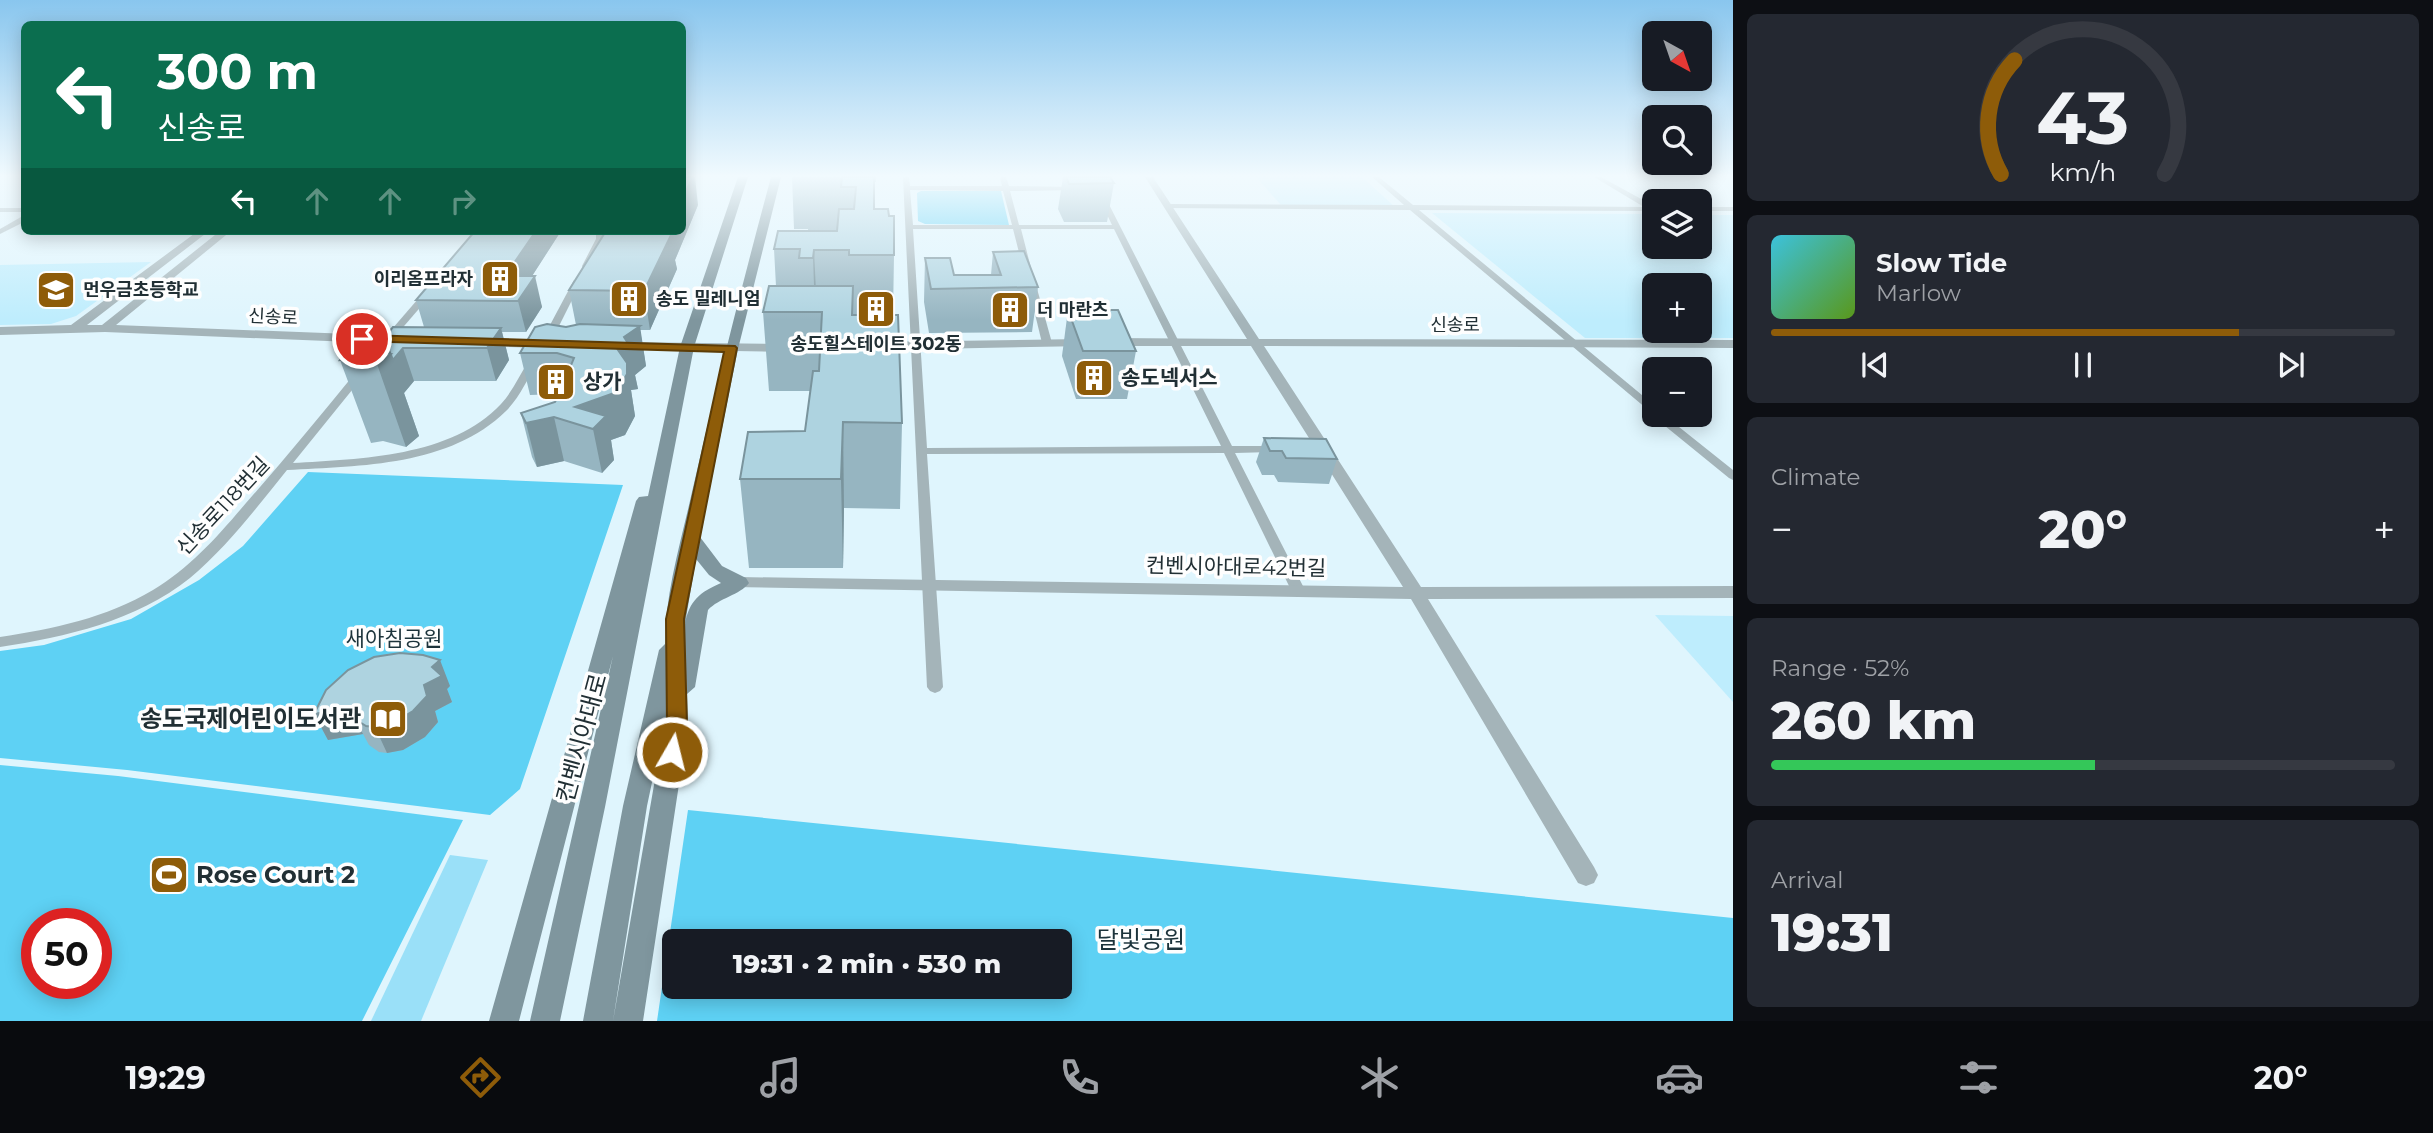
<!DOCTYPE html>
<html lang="en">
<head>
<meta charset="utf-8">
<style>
	body { margin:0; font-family:Montserrat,"Noto Sans KR",sans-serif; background:#242831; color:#f1f3f6; height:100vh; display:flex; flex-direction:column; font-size:26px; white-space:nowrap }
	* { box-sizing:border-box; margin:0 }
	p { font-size:23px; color:#9ea1a6 }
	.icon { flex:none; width:38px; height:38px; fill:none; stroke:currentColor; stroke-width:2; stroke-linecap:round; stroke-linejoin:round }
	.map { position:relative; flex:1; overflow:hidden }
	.details { display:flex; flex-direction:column; gap:14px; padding:14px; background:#0d0f14; width:700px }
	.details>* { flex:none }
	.hud { position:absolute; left:21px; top:21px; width:665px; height:214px; border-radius:10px; box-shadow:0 4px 18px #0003; background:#0b6e4f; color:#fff; overflow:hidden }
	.needle { width:46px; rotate:140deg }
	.controls { position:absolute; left:1642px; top:21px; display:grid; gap:14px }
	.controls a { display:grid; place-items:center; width:70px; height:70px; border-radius:10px; background:#171b24; box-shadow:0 4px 18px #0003; font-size:35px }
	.speed { position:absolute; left:21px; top:908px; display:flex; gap:14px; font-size:35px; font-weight:700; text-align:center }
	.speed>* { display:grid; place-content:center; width:91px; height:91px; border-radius:50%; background:#171b24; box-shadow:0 4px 18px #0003; line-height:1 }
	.speed .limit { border:10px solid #d22; background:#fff; color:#111 }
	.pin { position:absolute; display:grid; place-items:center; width:60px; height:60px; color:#fff; margin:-30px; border:4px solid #fff; border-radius:50%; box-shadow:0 2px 7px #0007 }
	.me { position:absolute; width:77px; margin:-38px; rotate:8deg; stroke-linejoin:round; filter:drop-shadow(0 0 5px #0008) }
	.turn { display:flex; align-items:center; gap:24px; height:147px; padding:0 21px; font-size:32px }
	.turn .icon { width:91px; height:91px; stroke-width:2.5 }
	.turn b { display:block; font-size:49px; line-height:60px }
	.lanes { display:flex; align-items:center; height:66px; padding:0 21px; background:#0003; justify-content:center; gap:35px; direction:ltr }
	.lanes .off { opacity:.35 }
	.big { font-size:52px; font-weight:800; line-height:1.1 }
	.details .tile { flex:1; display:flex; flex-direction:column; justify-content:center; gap:10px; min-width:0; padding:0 24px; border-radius:10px; background:#242831 }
	.details .dial { align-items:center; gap:0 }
	.dial svg { height:182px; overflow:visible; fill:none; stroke:#363941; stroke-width:7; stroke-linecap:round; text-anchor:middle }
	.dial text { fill:#f1f3f6; stroke:none }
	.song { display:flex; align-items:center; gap:21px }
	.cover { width:84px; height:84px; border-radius:10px; background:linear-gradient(135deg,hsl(190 70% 55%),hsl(90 70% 35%)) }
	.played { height:7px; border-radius:4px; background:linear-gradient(90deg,#8e5c09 75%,#363941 75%) }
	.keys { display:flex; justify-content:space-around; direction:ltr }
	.heat { display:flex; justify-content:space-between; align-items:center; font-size:38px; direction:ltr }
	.charge { height:10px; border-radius:5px; background:linear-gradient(90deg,#34c759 52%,#363941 0) }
	.trip { position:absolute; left:662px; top:929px; width:410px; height:70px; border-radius:10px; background:#171b24; box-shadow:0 4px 18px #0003; font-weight:800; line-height:70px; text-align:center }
	.tab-bar { display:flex; height:112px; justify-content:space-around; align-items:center; background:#090b0e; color:#9ea1a6 }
	.tab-bar .icon { width:49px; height:49px }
	.tab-bar .current { color:#8e5c09 }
	.tab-bar b { font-size:32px; color:#f1f3f6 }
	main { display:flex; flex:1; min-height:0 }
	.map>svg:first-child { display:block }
</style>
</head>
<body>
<main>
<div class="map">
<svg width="1733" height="1021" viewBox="0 0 1733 1021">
	<rect width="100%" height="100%" fill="#dff5fd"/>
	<!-- built -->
	<g fill="#beedfd" fill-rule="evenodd">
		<polygon points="1256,177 1362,177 1394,206 1281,205"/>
		<path d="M 1432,213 L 1654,214 L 1654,247 L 1699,247 L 1699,215 L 1733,215 L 1733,338 L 1585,338 ZM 1654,285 L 1699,285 L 1699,331 L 1654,331 Z"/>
		<polygon points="151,262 76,316 51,324 0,325 0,265"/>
		<polygon points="1655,615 1733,616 1733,702"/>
	</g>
	<!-- green -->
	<g fill="#5ed1f4" fill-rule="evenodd">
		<polygon points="921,191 1001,191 1009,225 925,224 918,221 917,193"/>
		<polygon points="308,472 623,485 520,789 490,815 127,770 0,758 0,651 44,645 131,619 199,580 243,546"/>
		<path d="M 0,765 L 118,776 L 463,820 L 362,1021 L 0,1021 ZM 37,924 L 96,924 L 96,984 L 37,984 Z"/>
		<path d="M 688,810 L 1733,918 L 1733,1021 L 657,1021 ZM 674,942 L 1059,942 L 1059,987 L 674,987 Z"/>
	</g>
	<!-- water -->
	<polygon fill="#9ae0f8" points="450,855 488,860 421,1021 371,1021"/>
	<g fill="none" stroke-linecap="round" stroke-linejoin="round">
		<!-- minor -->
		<g fill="#a4b4b9" fill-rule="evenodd">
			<path d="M 903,177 L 909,177 L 910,186 L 1002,186 L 1000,177 L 1006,177 L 1009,186 L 1077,187 L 1081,189 L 1079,190 L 1010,191 L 1019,225 L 1112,225 L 1089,177 L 1095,177 L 1232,446 L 1276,446 L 1282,449 L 1276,452 L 1235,453 L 1305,590 L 1303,593 L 1293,593 L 1291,590 L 1224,453 L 927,454 L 943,687 L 940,691 L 935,693 L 930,691 L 927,687 ZM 910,190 L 1003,191 L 1012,225 L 913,225 ZM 913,229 L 1013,229 L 1023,268 L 1027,270 L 1031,268 L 1021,229 L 1114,229 L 1221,446 L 927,448 Z"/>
			<polygon points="1372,177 1379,177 1413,205 1644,207 1594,177 1601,177 1654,206 1654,211 1419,210 1654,405 1654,415 1664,415 1733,470 1733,480 1729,478 1654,417 1653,414 1410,210 1169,208 1165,206 1169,204 1404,205"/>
			<rect x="1699" y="207" width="34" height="4"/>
			<rect x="0" y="208" width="24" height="4"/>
			<polygon points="21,217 24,217 24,222 0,234 0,229"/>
			<polygon points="596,231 604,231 604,239 589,268 583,268 582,266 596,239"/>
			<polygon points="574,280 581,282 552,340 547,343 544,342 542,340"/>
			<polygon points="1032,282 1036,285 1052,343 1050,345 1047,346 1042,343 1028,285"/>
			<polygon points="427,291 430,292 430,296 392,340 386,340 386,336 424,292"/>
			<path d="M 533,358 L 538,361 C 528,378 520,397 506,411 C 450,466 361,466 287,470 C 257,507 227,547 190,578 C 136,621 66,637 0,647 L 0,637 C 53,629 106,618 153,590 C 190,568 218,536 246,503 C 284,460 320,416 356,372 L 364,372 L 365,374 L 293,463 C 360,459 452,457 501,404 C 513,391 520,374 530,359 Z"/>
		</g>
		<!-- tertiary -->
		<g fill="#a4b4b9" fill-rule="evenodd">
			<polygon points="1145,177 1153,177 1259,339 1733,340 1733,348 1264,346 1421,587 1733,586 1733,598 1428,599 1594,867 1598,875 1594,883 1586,886 1578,883 1411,599 733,587 730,583 733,579 739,577 1403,587 1251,346 1112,346 1106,342 1112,338 1247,339"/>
			<polygon points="198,231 209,231 87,325 102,325 220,231 231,231 116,325 376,335 382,339 376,343 105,332 0,335 0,327 71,325"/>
			<polygon points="483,339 544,340 550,344 544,348 479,346 479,340"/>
			<polygon points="1083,339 1087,340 1087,346 878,350 872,346 878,342"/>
			<polygon points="623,342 786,344 792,348 786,352 619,349 619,343"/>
		</g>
		<!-- secondary -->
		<g fill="#7f969e" fill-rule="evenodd">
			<polygon points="738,177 748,177 694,347 605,807 560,1021 530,1021 613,656 519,1021 489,1021 636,501 639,497 648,496 680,347"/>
			<path d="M 771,177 L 781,177 L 738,349 L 700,537 L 722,566 L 746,578 L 749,583 C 740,595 719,598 708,610 L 695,687 L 687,694 L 688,725 L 643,1021 L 613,1021 L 666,716 L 647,806 L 613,1021 L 583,1021 L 623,806 L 659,650 L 665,644 C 665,593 681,542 692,492 C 716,386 743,282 771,177 ZM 696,559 L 709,575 L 721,583 C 700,592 689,601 685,624 Z"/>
		</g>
	</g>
	<!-- wall -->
	<g fill="#96b5c1">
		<polygon points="792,177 876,177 876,182 874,182 874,209 889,216 894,255 893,315 902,423 900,509 844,508 843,568 749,568 740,479 805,431 811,391 769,391 763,312 776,286 774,249 808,231 808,229 794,229"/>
		<polygon points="1063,177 1110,177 1114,183 1107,222 1064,222 1058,209"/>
		<polygon points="698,205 675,260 677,269 650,330 640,330 646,366 635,375 638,389 631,390 635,416 625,435 611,440 614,460 602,473 564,461 537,467 532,457 521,413 555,402 559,394 530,395 520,353 566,327 576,325 569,290 602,238 601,231 682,231"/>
		<polygon points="475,231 561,231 532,276 542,307 526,332 502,332 509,360 496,381 414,381 404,393 419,436 406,447 383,441 371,443 340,360 382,331 384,338 424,327 416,300"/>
		<polygon points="993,252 1038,287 1032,332 929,333 924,302 925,258 954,275 991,275"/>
		<polygon points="1068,310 1136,351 1127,399 1076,399 1062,356"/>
		<polygon points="1264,438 1337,459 1329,484 1278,482 1274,475 1262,475 1256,462"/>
		<polygon points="450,686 447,689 452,702 435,711 438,722 425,737 403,750 387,753 379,752 369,745 363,734 328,740 314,714"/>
	</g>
	<!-- shaded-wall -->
	<g fill="#7a949d">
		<polygon points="693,177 695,177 698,205 675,260 677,269 650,330 644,291 668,231 682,231 682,199"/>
		<polygon points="536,231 561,231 516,301 505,276"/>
		<polygon points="814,250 817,312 815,312 813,258"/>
		<polygon points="535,276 542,307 526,332 518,301"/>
		<polygon points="640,326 646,366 635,375 638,389 631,390 635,416 625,435 611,440 614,460 602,473 593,429 575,407 618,350 624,337"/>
		<polygon points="501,328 509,360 496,381 487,348"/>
		<polygon points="382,331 390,355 403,348 414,381 404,393 419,436 406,447 377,364 367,349"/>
		<polygon points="554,417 564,461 537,467 526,423"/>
		<polygon points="843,422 844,508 843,568 841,479"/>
		<polygon points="440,660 450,686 447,689 452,702 435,711 438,722 425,737 403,750 387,753 375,727 424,685 432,667"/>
		<polygon points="354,707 355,719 363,734 328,740 314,714"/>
	</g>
	<!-- building -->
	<g fill="#aed3e0" stroke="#7a949d" stroke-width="2">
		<polygon points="682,177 693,177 682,199"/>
		<polygon points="842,177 874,177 874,209 888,209 889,216 894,216 894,255 849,255 849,250 814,250 813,258 799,258 800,249 774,249 778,231 837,231 839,209 854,209 856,187 841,187"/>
		<polygon points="1066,177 1110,177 1114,183 1069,184"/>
		<polygon points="475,231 536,231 505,276 535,276 518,301 416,300"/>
		<polygon points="606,231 668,231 667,233 672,233 644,291 569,290"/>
		<polygon points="1024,251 1038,287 931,289 925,258 950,258 954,275 1001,275 993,252"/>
		<polygon points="769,286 853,286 852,315 898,315 902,423 843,422 841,479 740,479 748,432 805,431 813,371 819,371 822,312 763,312"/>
		<polygon points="1068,310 1118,310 1136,351 1083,351"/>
		<polygon points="547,324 566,327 580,324 640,326 624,337 631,348 618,350 627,363 627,374 617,392 575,407 606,416 593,429 554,417 526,423 521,413 555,402 572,370 569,370 574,358 557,353 520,353 535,327"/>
		<polygon points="393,327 501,328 487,348 403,348 393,360 384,338"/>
		<polygon points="382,331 367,349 391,354 377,364 353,359 340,360 362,332"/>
		<polygon points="1264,438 1326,439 1337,459 1286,458 1282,451 1270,451"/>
		<polygon points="400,653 423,655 440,660 432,667 442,676 424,685 427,696 413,711 391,724 375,727 366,726 355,719 354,707 314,714 326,690 348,670 374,657"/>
	</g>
	<!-- sky -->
	<linearGradient id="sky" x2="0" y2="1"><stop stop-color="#89c6ee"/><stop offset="0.55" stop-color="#f1fafe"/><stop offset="1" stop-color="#f1fafe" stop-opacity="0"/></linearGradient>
	<rect width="1733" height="320" fill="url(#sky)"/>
	<!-- route -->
	<polygon fill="#8e5c09" stroke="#5c3c06" stroke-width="2" points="362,335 735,346 737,348 684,619 687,725 680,758 672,761 665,758 662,752 667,725 666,619 724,352 357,341 357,336"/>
	<!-- icons -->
	<defs>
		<g id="building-square" transform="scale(2.0125)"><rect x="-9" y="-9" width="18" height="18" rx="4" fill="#8e5c09" stroke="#fefefe"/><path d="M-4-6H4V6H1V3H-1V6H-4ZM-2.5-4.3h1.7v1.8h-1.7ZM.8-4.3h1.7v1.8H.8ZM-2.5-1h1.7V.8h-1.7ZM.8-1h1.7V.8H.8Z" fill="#fff"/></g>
		<g id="school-square" transform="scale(2.0125)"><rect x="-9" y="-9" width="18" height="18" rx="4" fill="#8e5c09" stroke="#fefefe"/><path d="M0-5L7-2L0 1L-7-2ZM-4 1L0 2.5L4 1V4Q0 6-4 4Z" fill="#fff"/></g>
		<g id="library-square" transform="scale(2.0125)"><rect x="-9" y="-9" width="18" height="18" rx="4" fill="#8e5c09" stroke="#fefefe"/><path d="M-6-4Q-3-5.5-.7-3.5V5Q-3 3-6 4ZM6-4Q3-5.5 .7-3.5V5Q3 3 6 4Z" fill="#fff"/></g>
		<g id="stadium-square" transform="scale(2.0125)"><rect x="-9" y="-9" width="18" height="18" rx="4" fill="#8e5c09" stroke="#fefefe"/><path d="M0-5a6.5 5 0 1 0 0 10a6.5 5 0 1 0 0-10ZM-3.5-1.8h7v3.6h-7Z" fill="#fff"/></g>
	</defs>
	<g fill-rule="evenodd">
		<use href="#building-square" x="500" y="279"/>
		<use href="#school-square" x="56" y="290"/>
		<use href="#building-square" x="629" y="299"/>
		<use href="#building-square" x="876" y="309"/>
		<use href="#building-square" x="1010" y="310"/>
		<use href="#building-square" x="1094" y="378"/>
		<use href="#building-square" x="556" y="382"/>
		<use href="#library-square" x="388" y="719"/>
		<use href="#stadium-square" x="169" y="875"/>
	</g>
	<g text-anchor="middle" stroke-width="7" stroke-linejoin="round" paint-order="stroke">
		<!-- far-poi labels -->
		<g font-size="18" font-weight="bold" fill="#212f34" stroke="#fefefe" text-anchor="start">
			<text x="473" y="285" text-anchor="end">이리옴프라자</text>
			<text x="83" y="296">먼우금초등학교</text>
			<text x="656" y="305">송도 밀레니엄</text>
			<text x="1037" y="316">더 마란츠</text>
			<text x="876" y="350" text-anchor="middle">송도힐스테이트 302동</text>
		</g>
		<!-- far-street labels -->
		<g font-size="18" fill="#212f34" stroke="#fefefe">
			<text transform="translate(273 317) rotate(3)" y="6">신송로</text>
			<text x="1455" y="331">신송로</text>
		</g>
		<!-- poi labels -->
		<g font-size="21" font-weight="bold" fill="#212f34" stroke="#fefefe" text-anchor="start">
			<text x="1121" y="385">송도넥서스</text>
			<text x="583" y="389">상가</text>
		</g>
		<!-- street labels -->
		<g font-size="21" fill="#212f34" stroke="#fefefe">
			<text transform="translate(223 506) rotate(-47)" y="7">신송로118번길</text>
			<text transform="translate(1236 567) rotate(1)" y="7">컨벤시아대로42번길</text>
		</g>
		<!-- park labels -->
		<g font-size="21" fill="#1c333b" stroke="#fefefe">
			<text x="394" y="646">새아침공원</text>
		</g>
		<!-- near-poi labels -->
		<g font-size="24" font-weight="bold" fill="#212f34" stroke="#fefefe" text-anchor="end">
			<text x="361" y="727">송도국제어린이도서관</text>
			<text x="196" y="883" text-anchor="start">Rose Court 2</text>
		</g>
		<!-- near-street labels -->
		<g font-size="24" fill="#212f34" stroke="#fefefe">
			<text transform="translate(582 738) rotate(-75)" y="8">컨벤시아대로</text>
		</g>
		<!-- near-park labels -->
		<g font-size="24" fill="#1c333b" stroke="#fefefe">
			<text x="1141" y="948">달빛공원</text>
		</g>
	</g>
</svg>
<div class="controls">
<a><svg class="needle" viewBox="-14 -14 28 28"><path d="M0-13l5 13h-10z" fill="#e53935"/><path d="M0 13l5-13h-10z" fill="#9ea1a6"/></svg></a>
<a><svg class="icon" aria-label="search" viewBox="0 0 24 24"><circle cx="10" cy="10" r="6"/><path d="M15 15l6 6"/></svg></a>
<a><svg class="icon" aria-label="layers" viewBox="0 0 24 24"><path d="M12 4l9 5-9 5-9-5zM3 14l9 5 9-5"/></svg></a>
<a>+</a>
<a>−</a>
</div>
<div class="speed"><div class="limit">50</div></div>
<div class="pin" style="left:362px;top:339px;background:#d93025"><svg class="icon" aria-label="arrive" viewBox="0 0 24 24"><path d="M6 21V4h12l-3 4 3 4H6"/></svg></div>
<svg class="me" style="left:672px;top:752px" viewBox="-20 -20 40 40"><circle r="17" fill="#8e5c09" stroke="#fff" stroke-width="3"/><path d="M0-11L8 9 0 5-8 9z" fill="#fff"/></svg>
<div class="trip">19:31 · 2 min · 530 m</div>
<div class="hud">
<div class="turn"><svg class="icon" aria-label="left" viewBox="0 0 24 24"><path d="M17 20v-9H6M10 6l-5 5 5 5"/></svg><div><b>300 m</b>신송로</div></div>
<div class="lanes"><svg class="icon" aria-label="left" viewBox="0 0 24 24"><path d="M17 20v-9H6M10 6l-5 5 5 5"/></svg><svg class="icon off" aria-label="ahead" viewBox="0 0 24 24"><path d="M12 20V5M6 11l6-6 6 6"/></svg><svg class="icon off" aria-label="ahead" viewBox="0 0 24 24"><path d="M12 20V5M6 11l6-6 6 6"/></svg><svg class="icon off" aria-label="right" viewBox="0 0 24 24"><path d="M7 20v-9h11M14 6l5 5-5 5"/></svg></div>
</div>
</div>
<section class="details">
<div class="tile dial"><svg viewBox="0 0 100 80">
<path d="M14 69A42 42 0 1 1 86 69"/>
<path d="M14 69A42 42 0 0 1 20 19" stroke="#8e5c09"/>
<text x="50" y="56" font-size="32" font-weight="700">43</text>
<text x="50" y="72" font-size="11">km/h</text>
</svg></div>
<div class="tile">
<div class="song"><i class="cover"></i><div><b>Slow Tide</b><p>Marlow</p></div></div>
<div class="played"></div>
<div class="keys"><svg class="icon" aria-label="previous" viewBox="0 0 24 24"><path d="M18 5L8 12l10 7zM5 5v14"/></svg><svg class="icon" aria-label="pause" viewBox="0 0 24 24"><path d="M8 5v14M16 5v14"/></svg><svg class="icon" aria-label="next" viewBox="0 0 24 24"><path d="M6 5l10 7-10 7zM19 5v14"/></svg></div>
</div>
<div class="tile"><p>Climate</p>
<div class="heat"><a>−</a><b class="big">20°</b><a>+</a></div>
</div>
<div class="tile"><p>Range · 52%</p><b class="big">260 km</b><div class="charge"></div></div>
<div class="tile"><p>Arrival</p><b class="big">19:31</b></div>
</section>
</main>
<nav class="tab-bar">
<b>19:29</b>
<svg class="icon current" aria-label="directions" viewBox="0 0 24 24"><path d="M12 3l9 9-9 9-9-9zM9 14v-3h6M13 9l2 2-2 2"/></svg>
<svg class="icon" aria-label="music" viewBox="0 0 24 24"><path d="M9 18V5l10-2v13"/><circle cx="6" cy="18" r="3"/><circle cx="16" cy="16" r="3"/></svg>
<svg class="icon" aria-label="phone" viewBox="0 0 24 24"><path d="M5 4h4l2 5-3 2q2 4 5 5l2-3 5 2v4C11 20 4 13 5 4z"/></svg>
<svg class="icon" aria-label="climate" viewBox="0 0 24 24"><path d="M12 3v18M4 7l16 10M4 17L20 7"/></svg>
<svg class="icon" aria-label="car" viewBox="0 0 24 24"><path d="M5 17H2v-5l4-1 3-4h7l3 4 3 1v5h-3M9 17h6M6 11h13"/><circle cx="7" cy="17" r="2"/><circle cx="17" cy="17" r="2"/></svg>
<svg class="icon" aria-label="filters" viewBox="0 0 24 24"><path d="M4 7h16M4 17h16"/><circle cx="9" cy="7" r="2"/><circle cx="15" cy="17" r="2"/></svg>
<b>20°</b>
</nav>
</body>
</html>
